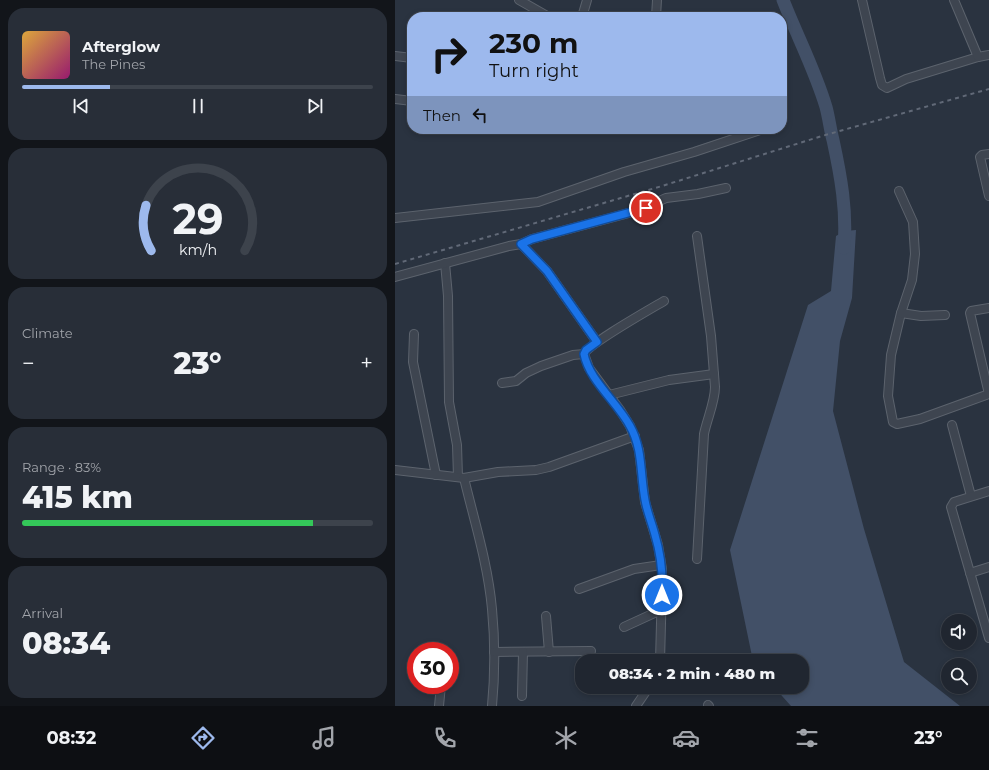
<!DOCTYPE html>
<html lang="en">
<head>
<meta charset="utf-8">
<style>
	body { margin:0; font-family:Montserrat,sans-serif; background:#282e38; color:#f1f3f6; height:100vh; display:flex; flex-direction:column; font-size:15px; white-space:nowrap }
	* { box-sizing:border-box; margin:0 }
	p { font-size:13px; color:#a2a5ab }
	.icon { flex:none; width:22px; height:22px; fill:none; stroke:currentColor; stroke-width:2; stroke-linecap:round; stroke-linejoin:round }
	.map { position:relative; flex:1; overflow:hidden }
	.side { display:flex; flex-direction:column; gap:8px; padding:8px; background:#12151a; width:395px }
	.side>* { flex:none }
	.guide { position:absolute; left:12px; top:12px; width:380px; height:122px; border-radius:16px; box-shadow:0 2px 6px #0003,0 0 0 1px #3d434c; background:#9db9ed; color:#111; overflow:hidden }
	.buttons { position:absolute; left:546px; top:614px; display:grid; gap:8px }
	.buttons a { display:grid; place-items:center; width:36px; height:36px; border-radius:50%; background:#202630; box-shadow:0 2px 6px #0003,0 0 0 1px #3d434c; font-size:20px }
	.speed { position:absolute; left:12px; top:642px; display:flex; gap:8px; font-size:20px; font-weight:700; text-align:center }
	.speed>* { display:grid; place-content:center; width:52px; height:52px; border-radius:50%; background:#202630; box-shadow:0 2px 6px #0003,0 0 0 1px #3d434c; line-height:1 }
	.speed .limit { border:6px solid #d22; background:#fff; color:#111 }
	.pin { position:absolute; display:grid; place-items:center; width:34px; height:34px; color:#fff; margin:-17px; border:2px solid #fff; border-radius:50%; box-shadow:0 1px 4px #0007 }
	.me { position:absolute; width:44px; margin:-22px; rotate:0deg; stroke-linejoin:round; filter:drop-shadow(0 0 3px #0008) }
	.turn { display:flex; align-items:center; gap:14px; height:84px; padding:0 16px; font-size:18px }
	.turn .icon { width:52px; height:52px; stroke-width:2.5 }
	.turn b { display:block; font-size:28px; line-height:34px }
	.then { display:flex; align-items:center; height:38px; padding:0 16px; background:#0003; gap:8px; font-size:15px }
	.big { font-size:30px; font-weight:800; line-height:1.1 }
	.side .card { flex:1; display:flex; flex-direction:column; justify-content:center; gap:6px; min-width:0; padding:0 14px; border-radius:16px; background:#282e38 }
	.side .dial { align-items:center; gap:0 }
	.dial svg { height:104px; overflow:visible; fill:none; stroke:#3d434c; stroke-width:7; stroke-linecap:round; text-anchor:middle }
	.dial text { fill:#f1f3f6; stroke:none }
	.song { display:flex; align-items:center; gap:12px }
	.cover { width:48px; height:48px; border-radius:6px; background:linear-gradient(135deg,hsl(40 70% 55%),hsl(320 70% 35%)) }
	.played { height:4px; border-radius:2px; background:linear-gradient(90deg,#9db9ed 25%,#3d434c 25%) }
	.keys { display:flex; justify-content:space-around; direction:ltr }
	.heat { display:flex; justify-content:space-between; align-items:center; font-size:22px; direction:ltr }
	.charge { height:6px; border-radius:3px; background:linear-gradient(90deg,#34c759 83%,#3d434c 0) }
	.trip { position:absolute; left:180px; top:654px; width:234px; height:40px; border-radius:16px; background:#202630; box-shadow:0 2px 6px #0003,0 0 0 1px #3d434c; font-weight:800; line-height:40px; text-align:center }
	.tabs { display:flex; height:64px; justify-content:space-around; align-items:center; background:#0d0f13; color:#a2a5ab }
	.tabs .icon { width:28px; height:28px }
	.tabs .current { color:#9db9ed }
	.tabs b { font-size:18px; color:#f1f3f6 }
	main { display:flex; flex:1; min-height:0 }
	.map>svg:first-child { display:block }
</style>
</head>
<body>
<main>
<section class="side">
<div class="card">
<div class="song"><i class="cover"></i><div><b>Afterglow</b><p>The Pines</p></div></div>
<div class="played"></div>
<div class="keys"><svg class="icon" aria-label="previous" viewBox="0 0 24 24"><path d="M18 5L8 12l10 7zM5 5v14"/></svg><svg class="icon" aria-label="pause" viewBox="0 0 24 24"><path d="M8 5v14M16 5v14"/></svg><svg class="icon" aria-label="next" viewBox="0 0 24 24"><path d="M6 5l10 7-10 7zM19 5v14"/></svg></div>
</div>
<div class="card dial"><svg viewBox="0 0 100 80">
<path d="M14 69A42 42 0 1 1 86 69"/>
<path d="M14 69A42 42 0 0 1 10 34" stroke="#9db9ed"/>
<text x="50" y="56" font-size="32" font-weight="700">29</text>
<text x="50" y="72" font-size="11">km/h</text>
</svg></div>
<div class="card"><p>Climate</p>
<div class="heat"><a>−</a><b class="big">23°</b><a>+</a></div>
</div>
<div class="card"><p>Range · 83%</p><b class="big">415 km</b><div class="charge"></div></div>
<div class="card"><p>Arrival</p><b class="big">08:34</b></div>
</section>
<div class="map">
<svg width="594" height="706" viewBox="0 0 594 706">
	<rect width="100%" height="100%" fill="#2a3340"/>
	<!-- water -->
	<polygon fill="#425067" points="461,230 457,298 445,341 438,411 469,529 509,662 565,706 396,706 379,687 407,687 407,661 358,661 335,550 413,305 436,291 441,236 450,231"/>
	<g fill="none" stroke-linecap="round" stroke-linejoin="round">
		<!-- river -->
		<path stroke="#425067" stroke-width="13" d="M 388,0 C 402,36 420,70 431,107 C 434,118 435,129 438,140 C 446,177 452,210 449,248"/>
		<!-- minor casing -->
		<g stroke="#5c636d" stroke-width="10">
			<g id="minor">
				<polyline points="124,0 154,17"/>
				<polyline points="467,0 485,78 487,85 492,88 511,79 583,57 594,55"/>
				<polyline points="559,0 583,57"/>
				<polyline points="187,17 192,0"/>
				<polyline points="261,17 262,0"/>
				<polyline points="0,56 17,58"/>
				<polyline points="0,99 17,101"/>
				<polyline points="594,154 587,155 585,157 594,196"/>
				<polyline points="504,191 518,222 520,254 517,280 506,313 496,355 493,396 498,422 502,424 525,419 594,394"/>
				<polyline points="0,218 143,202 229,172 299,152 368,129"/>
				<polyline points="126,244 152,271 202,342"/>
				<polyline points="50,263 53,296 54,402 62,445 63,477"/>
				<polyline points="0,277 114,246 126,244 137,239 245,210 271,198 303,194 331,188"/>
				<polyline points="594,308 576,311 575,313 594,394"/>
				<polyline points="506,313 526,316 550,315"/>
				<polyline points="19,334 18,362 41,475"/>
				<polyline points="107,383 121,381 131,373 146,366 178,355 189,354"/>
				<polyline points="214,395 274,380 319,374"/>
				<polyline points="557,425 576,496"/>
				<polyline points="0,470 69,478 103,472 141,470 154,467 240,436"/>
				<path d="M 69,478 C 79,520 93,564 97,609 C 100,641 100,674 97,706"/>
				<polyline points="594,491 559,502 556,507 594,638"/>
				<path d="M 302,559 L 309,434 C 312,419 320,402 320,387 L 316,336 L 302,236"/>
				<polyline points="575,573 594,567"/>
				<polyline points="184,589 239,569 266,565"/>
				<polyline points="151,616 154,652"/>
				<polyline points="229,627 266,610"/>
				<polyline points="99,652 196,651"/>
				<path d="M 265,661 L 267,585 L 267,569 L 263,545 L 250,502 L 244,450 L 235,426 L 225,410 L 194,368 L 189,354 C 195,343 254,310 269,301"/>
				<polyline points="127,696 128,652"/>
				<polyline points="313,705 314,706"/>
				<polyline points="44,706 46,685"/>
				<polyline points="241,706 254,687"/>
			</g>
		</g>
		<!-- minor -->
		<use href="#minor" stroke="#3e4550" stroke-width="8"/>
		<!-- rail -->
		<polyline stroke="#616977" stroke-width="2" stroke-dasharray="4 4" stroke-linecap="butt" points="0,264 267,186 427,136 594,89"/>
	</g>
	<g fill="none" stroke-linecap="round" stroke-linejoin="round">
		<!-- route casing -->
		<g stroke="#114b97" stroke-width="10">
			<path id="route" d="M 251,208 L 137,239 L 126,244 L 152,271 L 202,342 L 191,350 L 189,354 C 194,380 222,402 235,426 C 248,449 245,474 250,500 C 252,512 257,523 260,535 C 266,555 268,575 267,595"/>
		</g>
		<!-- route -->
		<use href="#route" stroke="#1a73e8" stroke-width="7"/>
	</g>
</svg>
<div class="buttons">
<a><svg class="icon" aria-label="sound" viewBox="0 0 24 24"><path d="M4 9h4l5-4v14l-5-4H4zM17 9q2 3 0 6"/></svg></a>
<a><svg class="icon" aria-label="search" viewBox="0 0 24 24"><circle cx="10" cy="10" r="6"/><path d="M15 15l6 6"/></svg></a>
</div>
<div class="speed"><div class="limit">30</div></div>
<div class="pin" style="left:251px;top:208px;background:#d93025"><svg class="icon" aria-label="arrive" viewBox="0 0 24 24"><path d="M6 21V4h12l-3 4 3 4H6"/></svg></div>
<svg class="me" style="left:267px;top:595px" viewBox="-20 -20 40 40"><circle r="17" fill="#1a73e8" stroke="#fff" stroke-width="3"/><path d="M0-11L8 9 0 5-8 9z" fill="#fff"/></svg>
<div class="trip">08:34 · 2 min · 480 m</div>
<div class="guide">
<div class="turn"><svg class="icon" aria-label="right" viewBox="0 0 24 24"><path d="M7 20v-9h11M14 6l5 5-5 5"/></svg><div><b>230 m</b>Turn right</div></div>
<div class="then">Then<svg class="icon" aria-label="left" viewBox="0 0 24 24"><path d="M17 20v-9H6M10 6l-5 5 5 5"/></svg></div>
</div>
</div>
</main>
<nav class="tabs">
<b>08:32</b>
<svg class="icon current" aria-label="directions" viewBox="0 0 24 24"><path d="M12 3l9 9-9 9-9-9zM9 14v-3h6M13 9l2 2-2 2"/></svg>
<svg class="icon" aria-label="music" viewBox="0 0 24 24"><path d="M9 18V5l10-2v13"/><circle cx="6" cy="18" r="3"/><circle cx="16" cy="16" r="3"/></svg>
<svg class="icon" aria-label="phone" viewBox="0 0 24 24"><path d="M5 4h4l2 5-3 2q2 4 5 5l2-3 5 2v4C11 20 4 13 5 4z"/></svg>
<svg class="icon" aria-label="climate" viewBox="0 0 24 24"><path d="M12 3v18M4 7l16 10M4 17L20 7"/></svg>
<svg class="icon" aria-label="car" viewBox="0 0 24 24"><path d="M5 17H2v-5l4-1 3-4h7l3 4 3 1v5h-3M9 17h6M6 11h13"/><circle cx="7" cy="17" r="2"/><circle cx="17" cy="17" r="2"/></svg>
<svg class="icon" aria-label="filters" viewBox="0 0 24 24"><path d="M4 7h16M4 17h16"/><circle cx="9" cy="7" r="2"/><circle cx="15" cy="17" r="2"/></svg>
<b>23°</b>
</nav>
</body>
</html>
